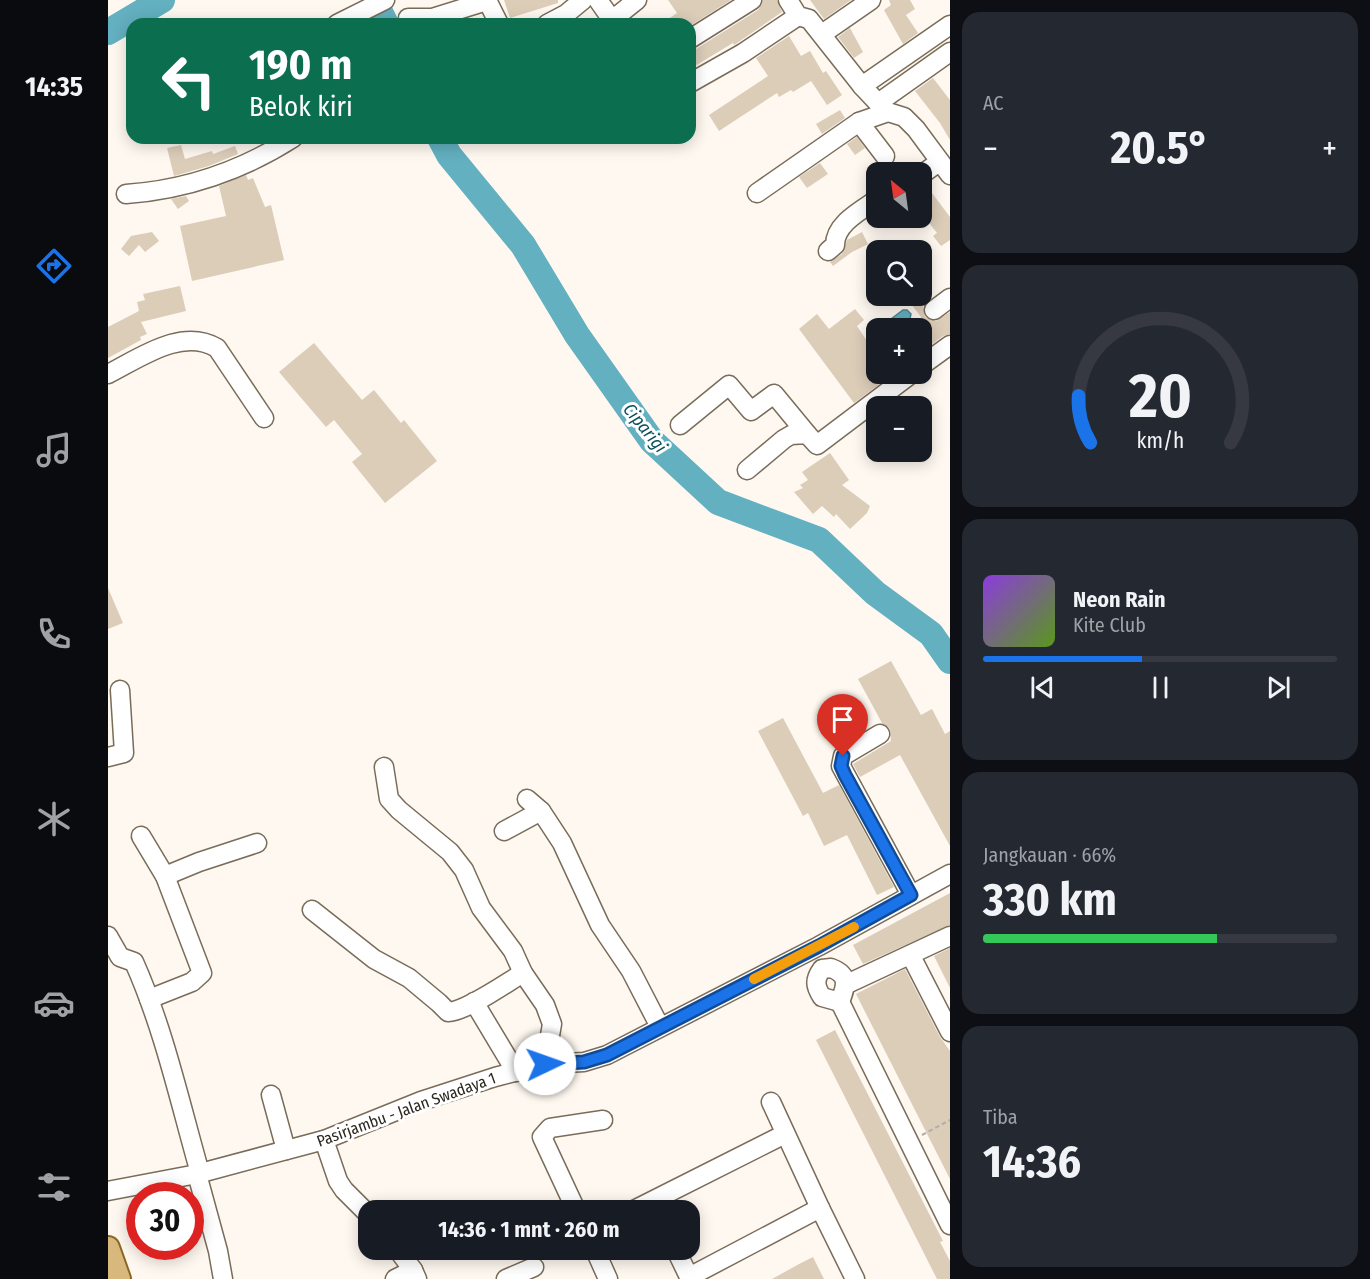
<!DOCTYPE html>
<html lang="id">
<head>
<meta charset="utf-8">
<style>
	body { margin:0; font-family:"Fira Sans Condensed",sans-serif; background:#242831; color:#f1f3f6; height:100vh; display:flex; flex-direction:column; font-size:22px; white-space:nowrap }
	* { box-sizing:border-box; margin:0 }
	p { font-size:20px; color:#9ea1a6 }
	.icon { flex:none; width:33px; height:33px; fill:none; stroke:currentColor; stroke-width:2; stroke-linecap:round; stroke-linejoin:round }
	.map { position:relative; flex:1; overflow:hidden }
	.side { display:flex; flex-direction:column; gap:12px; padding:12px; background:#0d0f14; width:420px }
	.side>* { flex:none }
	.guide { position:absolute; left:18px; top:18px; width:570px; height:126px; border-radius:18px; box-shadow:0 3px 15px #0003; background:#0b6e4f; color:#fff; overflow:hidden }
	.needle { width:39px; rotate:331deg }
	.buttons { position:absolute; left:758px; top:162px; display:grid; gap:12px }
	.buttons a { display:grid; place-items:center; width:66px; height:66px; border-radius:12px; background:#171b24; box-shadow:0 3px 15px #0003; font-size:30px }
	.speed { position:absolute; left:18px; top:1182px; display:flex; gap:12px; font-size:30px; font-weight:700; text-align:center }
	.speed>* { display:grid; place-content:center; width:78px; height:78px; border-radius:50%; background:#171b24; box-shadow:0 3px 15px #0003; line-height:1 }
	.speed .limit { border:9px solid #d22; background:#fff; color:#111 }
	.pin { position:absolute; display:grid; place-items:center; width:51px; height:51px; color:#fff; margin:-62px -26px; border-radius:50% 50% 50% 0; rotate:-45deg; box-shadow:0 0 6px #0007 }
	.pin .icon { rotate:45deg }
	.me { position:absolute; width:66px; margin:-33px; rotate:87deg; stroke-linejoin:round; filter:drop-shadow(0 0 4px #0008) }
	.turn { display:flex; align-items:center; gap:21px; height:126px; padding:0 24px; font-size:27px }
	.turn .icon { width:78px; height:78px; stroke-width:2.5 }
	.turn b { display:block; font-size:42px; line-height:51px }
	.big { font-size:45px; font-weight:700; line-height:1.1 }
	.side .widget { flex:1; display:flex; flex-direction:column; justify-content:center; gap:9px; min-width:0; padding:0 21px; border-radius:18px; background:#242831 }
	.side .dial { align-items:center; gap:0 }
	.dial svg { height:156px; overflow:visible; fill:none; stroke:#363941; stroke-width:7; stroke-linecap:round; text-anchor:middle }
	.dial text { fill:#f1f3f6; stroke:none }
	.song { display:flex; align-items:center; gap:18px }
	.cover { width:72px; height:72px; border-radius:9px; background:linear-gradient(135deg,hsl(270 70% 55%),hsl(90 70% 35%)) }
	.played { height:6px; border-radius:3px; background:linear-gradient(90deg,#1a73e8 45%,#363941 45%) }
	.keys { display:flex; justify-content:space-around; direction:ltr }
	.heat { display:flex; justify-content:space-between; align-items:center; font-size:33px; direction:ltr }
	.charge { height:9px; border-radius:4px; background:linear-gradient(90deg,#34c759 66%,#363941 0) }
	.trip { position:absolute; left:250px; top:1200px; width:342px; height:60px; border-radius:18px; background:#171b24; box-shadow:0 3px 15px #0003; font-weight:700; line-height:60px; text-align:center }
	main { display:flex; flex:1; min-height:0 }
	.menu { display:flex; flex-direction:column; width:108px; justify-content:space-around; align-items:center; background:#090b0e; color:#9ea1a6 }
	.menu .icon { width:42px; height:42px }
	.menu .active { color:#1a73e8 }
	.menu b { font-size:27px; color:#f1f3f6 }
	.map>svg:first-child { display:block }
</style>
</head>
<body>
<main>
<nav class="menu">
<b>14:35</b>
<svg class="icon active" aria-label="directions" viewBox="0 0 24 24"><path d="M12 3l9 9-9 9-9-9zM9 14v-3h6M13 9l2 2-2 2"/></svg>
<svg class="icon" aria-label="music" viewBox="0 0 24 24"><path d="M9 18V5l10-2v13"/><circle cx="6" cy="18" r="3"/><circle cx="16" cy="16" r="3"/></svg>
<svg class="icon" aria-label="phone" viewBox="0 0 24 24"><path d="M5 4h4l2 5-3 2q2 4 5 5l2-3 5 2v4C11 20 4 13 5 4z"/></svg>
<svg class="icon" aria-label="climate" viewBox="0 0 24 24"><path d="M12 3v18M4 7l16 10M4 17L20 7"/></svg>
<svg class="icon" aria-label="car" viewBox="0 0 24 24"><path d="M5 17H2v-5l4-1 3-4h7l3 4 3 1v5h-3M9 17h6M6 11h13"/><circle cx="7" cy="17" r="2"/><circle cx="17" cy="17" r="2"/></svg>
<svg class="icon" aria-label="filters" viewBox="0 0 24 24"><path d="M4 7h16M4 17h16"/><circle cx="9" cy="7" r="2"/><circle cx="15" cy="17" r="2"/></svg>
</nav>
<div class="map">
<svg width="842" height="1279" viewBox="0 0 842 1279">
	<rect width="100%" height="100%" fill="#fef8f0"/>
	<!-- water -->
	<polygon fill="#63b0c0" stroke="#528790" stroke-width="1.5" points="795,310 799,310 803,314 800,328 778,328 783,319"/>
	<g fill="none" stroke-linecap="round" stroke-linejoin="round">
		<!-- river -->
		<g stroke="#63b0c0" stroke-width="26">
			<polyline points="266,0 278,24"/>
			<polyline points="0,32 54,0"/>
			<polyline points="332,138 341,155 415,245 469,335 544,441 610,502 711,540 767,593 823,634 842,661"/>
		</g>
	</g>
	<!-- building -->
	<g fill="#dccdb9">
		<polygon points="396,0 450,0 450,3 402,18"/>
		<polygon points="560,0 623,0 582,26 582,24 553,24 569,13"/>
		<polygon points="655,0 669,0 674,12 629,43 626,45 625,43 582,69 582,50 588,49 650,10"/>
		<polygon points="702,0 743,0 716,19"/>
		<polygon points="781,0 802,0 807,9 798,15 810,33 795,44 776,10 783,5"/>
		<polygon points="742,28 755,52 746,58 730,37"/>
		<polygon points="681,36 693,56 702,51 715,73 718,71 734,95 719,105 703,81 685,92 683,90 671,97 669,93 611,131 601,115 660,76 648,58"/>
		<polygon points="825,78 842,100 842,140 832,123 807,91"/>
		<polygon points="732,110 737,118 714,134 708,124"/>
		<polygon points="749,137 757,148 747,155 739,144"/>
		<polygon points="73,145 77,159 104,151 105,154 127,146 130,154 101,166 66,176 59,148"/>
		<polygon points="712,163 720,174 699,188 691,177"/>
		<polygon points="138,175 140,180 145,178 157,207 163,205 176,260 84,281 72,226 118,216 111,186"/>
		<polygon points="818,185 842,217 842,240 833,246 825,236 829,233 813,213 813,186"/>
		<polygon points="78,196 81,201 70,209 63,199"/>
		<polygon points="44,232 51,241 37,252 31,245 21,256 13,249 23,236"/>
		<polygon points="754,232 760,244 744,252 725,266 722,262 734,254 739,240"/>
		<polygon points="813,283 824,298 815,306 817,317 828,321 842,312 842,334 835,336 813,352 813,317 797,296 813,296"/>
		<polygon points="72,286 78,311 33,322 39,334 32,337 33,340 0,358 0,327 31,311 29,302 37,300 35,294"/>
		<polygon points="747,309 756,320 749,326 761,344 768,340 768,374 785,374 746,403 691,329 709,314 721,329"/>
		<polygon points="206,343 254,400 266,390 293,423 296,420 329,461 277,503 244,462 254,454 226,420 218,427 171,372"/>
		<polygon points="722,453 741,480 734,485 762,506 759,513 742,529 728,514 726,517 714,506 705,514 686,492 695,488 692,485 700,480 694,472"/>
		<polygon points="0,588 15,623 0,629"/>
		<polygon points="783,661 813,715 824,709 837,734 842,731 842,846 792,755 752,777 745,764 783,741 782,729 774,723 750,679"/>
		<polygon points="675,718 715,793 731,785 786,887 769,895 739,835 716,846 700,813 695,816 650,731"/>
		<polygon points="842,893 842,925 755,964 745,945"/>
		<polygon points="842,948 842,988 826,956"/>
		<polygon points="797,969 832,1037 842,1051 842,1179 748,994"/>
		<polygon points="727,1030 835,1241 832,1242 842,1261 842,1279 829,1279 708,1040"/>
		<polygon points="705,1257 716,1279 664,1279 693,1263"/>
	</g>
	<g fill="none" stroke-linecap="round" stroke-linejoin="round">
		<!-- minor casing -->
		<g stroke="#796c59" stroke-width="21">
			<g id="minor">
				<polyline points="379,0 391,24"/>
				<polyline points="490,0 504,20"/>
				<polyline points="680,0 690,16 701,19 754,86 770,103 780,112 796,117 808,129 842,175"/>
				<polyline points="300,18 324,18 379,1"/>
				<polyline points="229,24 277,0"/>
				<polyline points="439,24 458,14 475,0"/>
				<polyline points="508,24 504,20 529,0"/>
				<polyline points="714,34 763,0"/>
				<polyline points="582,39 644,0"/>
				<polyline points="582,83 635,53 690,16"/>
				<polyline points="754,86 842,25"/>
				<polyline points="770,103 842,52"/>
				<polyline points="751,122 777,156"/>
				<polyline points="813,175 831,162"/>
				<polyline points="649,193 751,122 780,112"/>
				<path d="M 18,194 C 77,190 135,170 185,138"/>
				<path d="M 720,251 L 727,245 C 727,224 752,211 768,200"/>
				<polyline points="826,310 842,298"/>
				<polyline points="813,366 842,345"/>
				<path d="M 0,374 C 32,358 74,327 109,348 L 156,418"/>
				<polyline points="572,425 621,385 643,411 666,394 699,434"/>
				<polyline points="639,470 676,439 683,435 699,434 709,445 803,374"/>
				<polyline points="772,734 735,756 733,766 803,895"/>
				<polyline points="0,757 16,753 12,690"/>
				<polyline points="276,767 281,799 291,810 342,852 356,870 373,908 405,951 415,973 437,1005 444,1024 437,1064"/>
				<polyline points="419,799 433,811 454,843 492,925 523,971 552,1027"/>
				<polyline points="396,831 433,811"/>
				<polyline points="33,836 57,876 94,973 84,982 41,999"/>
				<polyline points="57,876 91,862 149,843"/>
				<path d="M 204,910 L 266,959 L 301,978 L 331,1003 L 340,1012 C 359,1011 398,983 415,973"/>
				<path d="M 0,936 L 12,957 L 26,962 C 56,1029 72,1103 92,1173"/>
				<polyline points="803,956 842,1032"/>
				<path d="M 723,968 C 742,975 738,986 732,1002 L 714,997 C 707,986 706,980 714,969 Z"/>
				<polyline points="739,984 842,936"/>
				<polyline points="366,1002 408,1072"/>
				<polyline points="732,1002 842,1225"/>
				<polyline points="163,1095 178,1150"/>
				<polyline points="663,1102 712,1208 747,1279"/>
				<polyline points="216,1140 230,1181 236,1190 261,1215"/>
				<polyline points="89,1174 110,1251 115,1279"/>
				<polyline points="0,1191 89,1174 216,1140 313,1101 387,1077 437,1064 476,1062 499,1055 711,946 842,874"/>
				<polyline points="468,1210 434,1137 442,1128 495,1120"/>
				<polyline points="526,1210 677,1134"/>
				<polyline points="290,1250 305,1270 309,1279"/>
				<polyline points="487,1250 500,1279"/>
				<polyline points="568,1250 582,1279"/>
				<polyline points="581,1277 712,1208"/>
				<polyline points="287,1279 305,1270"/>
				<polyline points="398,1279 426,1267"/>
			</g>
		</g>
		<!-- major casing -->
		<g stroke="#8b6623" stroke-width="26">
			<polyline id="major" points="0,1248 11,1279"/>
		</g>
		<!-- path -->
		<polyline stroke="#b3ada5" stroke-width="2" stroke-dasharray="4.5 3" stroke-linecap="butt" points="814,1135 842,1120"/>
		<!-- minor -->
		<use href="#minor" stroke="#fff" stroke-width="18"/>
		<!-- major -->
		<use href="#major" stroke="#d8b87c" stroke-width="22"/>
	</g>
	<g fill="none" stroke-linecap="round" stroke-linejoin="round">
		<!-- route casing -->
		<g stroke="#114b97" stroke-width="15">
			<polyline id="route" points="437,1064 476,1062 499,1055 711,946 803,895 737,775 733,766 735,756"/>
		</g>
		<!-- route -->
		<use href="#route" stroke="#1a73e8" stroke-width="10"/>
		<!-- slow -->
		<polyline stroke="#f59e0b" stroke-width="10" points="646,979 746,927"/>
	</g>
	<g text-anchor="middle" stroke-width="6" stroke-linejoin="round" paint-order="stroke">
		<!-- street labels -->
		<g font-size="16" fill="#2c271f" stroke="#fff">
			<text transform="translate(298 1109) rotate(-20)" y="6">Pasirjambu - Jalan Swadaya 1</text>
		</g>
		<!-- water labels -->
		<g font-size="18" font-style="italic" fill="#084f5b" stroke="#fff">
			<text transform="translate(537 428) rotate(51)" y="6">Ciparigi</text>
		</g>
	</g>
</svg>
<div class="buttons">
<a><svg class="needle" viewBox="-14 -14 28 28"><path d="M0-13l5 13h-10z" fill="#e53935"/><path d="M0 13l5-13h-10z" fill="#9ea1a6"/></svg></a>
<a><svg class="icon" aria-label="search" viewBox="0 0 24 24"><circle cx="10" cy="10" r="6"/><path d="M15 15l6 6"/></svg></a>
<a>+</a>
<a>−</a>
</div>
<div class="speed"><div class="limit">30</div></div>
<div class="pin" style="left:735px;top:756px;background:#d93025"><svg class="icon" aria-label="arrive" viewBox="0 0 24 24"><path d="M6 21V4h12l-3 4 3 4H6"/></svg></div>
<svg class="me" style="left:437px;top:1064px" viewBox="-20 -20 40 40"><circle r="19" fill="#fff"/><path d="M0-13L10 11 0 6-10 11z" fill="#1a73e8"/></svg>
<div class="trip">14:36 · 1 mnt · 260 m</div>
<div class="guide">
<div class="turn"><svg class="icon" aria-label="left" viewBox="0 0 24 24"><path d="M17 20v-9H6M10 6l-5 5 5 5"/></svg><div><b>190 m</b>Belok kiri</div></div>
</div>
</div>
<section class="side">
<div class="widget"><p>AC</p>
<div class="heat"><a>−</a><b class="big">20.5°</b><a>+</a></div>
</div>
<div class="widget dial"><svg viewBox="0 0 100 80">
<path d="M14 69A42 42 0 1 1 86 69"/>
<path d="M14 69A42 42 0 0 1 8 45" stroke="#1a73e8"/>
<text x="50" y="56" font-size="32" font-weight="700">20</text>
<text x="50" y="72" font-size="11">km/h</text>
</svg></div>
<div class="widget">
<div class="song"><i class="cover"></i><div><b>Neon Rain</b><p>Kite Club</p></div></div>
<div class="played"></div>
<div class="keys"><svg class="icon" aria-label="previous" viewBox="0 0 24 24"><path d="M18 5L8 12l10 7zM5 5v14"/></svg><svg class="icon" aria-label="pause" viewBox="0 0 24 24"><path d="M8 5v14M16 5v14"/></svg><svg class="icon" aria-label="next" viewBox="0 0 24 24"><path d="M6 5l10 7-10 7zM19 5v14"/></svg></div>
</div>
<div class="widget"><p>Jangkauan · 66%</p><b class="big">330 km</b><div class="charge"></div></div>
<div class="widget"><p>Tiba</p><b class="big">14:36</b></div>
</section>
</main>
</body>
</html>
